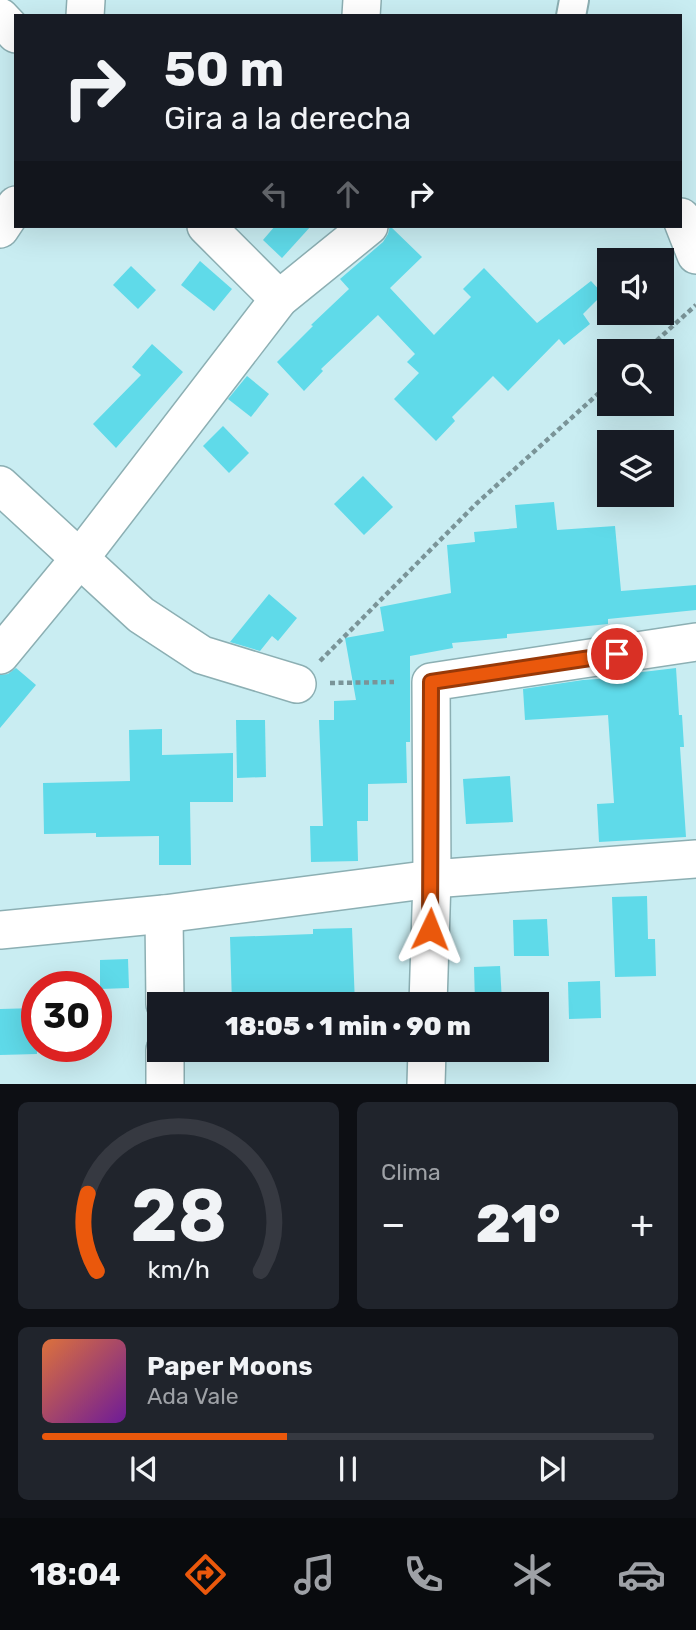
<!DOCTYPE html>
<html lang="es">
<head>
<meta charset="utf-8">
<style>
	body { margin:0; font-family:Rubik,sans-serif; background:#20242c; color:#f1f3f6; height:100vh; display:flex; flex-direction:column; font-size:26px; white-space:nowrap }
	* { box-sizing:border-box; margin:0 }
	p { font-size:23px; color:#9ea1a6 }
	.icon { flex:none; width:38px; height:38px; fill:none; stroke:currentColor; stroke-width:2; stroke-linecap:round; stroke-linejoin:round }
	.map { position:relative; height:1084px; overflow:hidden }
	.panel { display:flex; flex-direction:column; gap:18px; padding:18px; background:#0d0f14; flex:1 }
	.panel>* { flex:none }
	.guide { position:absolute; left:14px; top:14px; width:668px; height:214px; border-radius:0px; box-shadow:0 7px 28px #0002; background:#171b24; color:#f1f3f6; overflow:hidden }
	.buttons { position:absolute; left:597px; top:248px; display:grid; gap:14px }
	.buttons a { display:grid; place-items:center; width:77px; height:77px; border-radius:0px; background:#171b24; box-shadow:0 7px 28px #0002; font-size:35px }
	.speed { position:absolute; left:21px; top:971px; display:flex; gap:14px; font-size:35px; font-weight:700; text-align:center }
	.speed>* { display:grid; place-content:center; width:91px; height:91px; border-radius:50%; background:#171b24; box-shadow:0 7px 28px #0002; line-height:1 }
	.speed .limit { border:10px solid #d22; background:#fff; color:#111 }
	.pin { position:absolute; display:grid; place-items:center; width:60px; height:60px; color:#fff; margin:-30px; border:4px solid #fff; border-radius:50%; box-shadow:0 2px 7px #0007 }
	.me { position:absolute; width:77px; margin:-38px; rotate:2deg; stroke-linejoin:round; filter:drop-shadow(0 0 5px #0008) }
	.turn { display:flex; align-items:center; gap:24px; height:147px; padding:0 35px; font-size:32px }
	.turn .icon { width:91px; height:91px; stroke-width:2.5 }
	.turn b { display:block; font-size:49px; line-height:60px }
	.lanes { display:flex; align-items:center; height:66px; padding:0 35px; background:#0003; justify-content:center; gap:35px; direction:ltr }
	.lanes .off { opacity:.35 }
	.big { font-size:52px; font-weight:800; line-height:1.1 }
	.panel .card { flex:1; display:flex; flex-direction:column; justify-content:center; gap:10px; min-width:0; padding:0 24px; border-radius:10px; background:#20242c }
	.panel .dial { align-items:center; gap:0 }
	.dial svg { height:182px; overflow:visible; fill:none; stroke:#363941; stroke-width:7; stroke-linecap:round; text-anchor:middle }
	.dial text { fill:#f1f3f6; stroke:none }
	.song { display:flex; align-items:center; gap:21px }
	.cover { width:84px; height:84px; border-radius:10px; background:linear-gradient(135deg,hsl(20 70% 55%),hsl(280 70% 35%)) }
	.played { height:7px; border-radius:4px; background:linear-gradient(90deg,#ea580c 40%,#363941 40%) }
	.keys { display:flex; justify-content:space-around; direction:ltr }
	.heat { display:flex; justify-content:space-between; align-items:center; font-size:38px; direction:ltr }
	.panel .tiles { flex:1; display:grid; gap:18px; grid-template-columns:1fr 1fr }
	.card:last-child { grid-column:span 2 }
	.trip { position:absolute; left:147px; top:992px; width:402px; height:70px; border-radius:0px; background:#171b24; box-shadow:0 7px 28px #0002; font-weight:800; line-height:70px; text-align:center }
	.dock { display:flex; height:112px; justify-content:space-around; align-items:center; background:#090b0e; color:#9ea1a6 }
	.dock .icon { width:49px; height:49px }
	.dock .current { color:#ea580c }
	.dock b { font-size:32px; color:#f1f3f6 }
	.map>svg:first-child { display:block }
</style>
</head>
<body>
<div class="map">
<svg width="696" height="1084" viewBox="0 0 696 1084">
	<rect width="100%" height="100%" fill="#c9edf2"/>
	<!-- building -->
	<g fill="#5fdae9">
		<polygon points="275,226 311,226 282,258 263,240"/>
		<polygon points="390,226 422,257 390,288 434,335 471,297 463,289 484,268 537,323 591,281 603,294 583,314 590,324 564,345 559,339 508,391 493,376 452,417 455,421 436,441 394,399 419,373 407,362 415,354 378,315 321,369 323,371 304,391 277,362 313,326 311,325 349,289 340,279 383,242 388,234"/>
		<polygon points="200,261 232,289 214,311 181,285"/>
		<polygon points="131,266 156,290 138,309 113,285"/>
		<polygon points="152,344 183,372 116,448 93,424 141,375 132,367"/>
		<polygon points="247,376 269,394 251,417 228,399"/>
		<polygon points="223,426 249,453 229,473 203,446"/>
		<polygon points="363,476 393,507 364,535 334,504"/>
		<polygon points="554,502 557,530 615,526 621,591 696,585 696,610 608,619 608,624 507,634 507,638 452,643 453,648 410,656 410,742 406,742 407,783 368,784 368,821 357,821 358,861 311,862 310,826 323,826 319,720 334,720 334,701 356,700 345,638 384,631 380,607 451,593 447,545 475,542 474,532 517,528 515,505"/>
		<polygon points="269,594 297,618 278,641 272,636 260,651 230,642"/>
		<polygon points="16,668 36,685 0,728 0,675 8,674"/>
		<polygon points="676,668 679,715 682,715 684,747 680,747 686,837 599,842 597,804 614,803 608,715 525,720 523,689 583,680 626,677 626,674"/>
		<polygon points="236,720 265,720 266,777 237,778"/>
		<polygon points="162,729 162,755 233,753 233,802 190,802 191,865 159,865 159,836 96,837 96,833 44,834 43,783 130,781 129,730"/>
		<polygon points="510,776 513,822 466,824 463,779"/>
		<polygon points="647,896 648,939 655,939 656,976 615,977 612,897"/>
		<polygon points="547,919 549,956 514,956 513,920"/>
		<polygon points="352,928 355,1004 232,1004 230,937 313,934 313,929"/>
		<polygon points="128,959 129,988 100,989 100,960"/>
		<polygon points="500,966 502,1002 475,1003 474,967"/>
		<polygon points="600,981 601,1018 569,1019 568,982"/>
		<polygon points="37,1008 37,1054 0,1055 0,1009"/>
	</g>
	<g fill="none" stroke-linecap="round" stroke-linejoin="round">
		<!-- pedestrian casing -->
		<g stroke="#8cafb3" stroke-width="32">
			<polyline id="pedestrian" points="571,16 574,0"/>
		</g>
		<!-- minor casing -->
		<g stroke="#8cafb3" stroke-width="40">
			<g id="minor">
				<polyline points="85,16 86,0"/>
				<polyline points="361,16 362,0"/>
				<polyline points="0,17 16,34"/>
				<polyline points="681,217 696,255"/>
				<polyline points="206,226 279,299"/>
				<polyline points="0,229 16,205"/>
				<polyline points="0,485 141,615 202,655 297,684"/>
				<polyline points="0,655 80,558 279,299 369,226"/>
				<polyline points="164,914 165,1004"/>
				<polyline points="0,930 164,914 432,879 696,859"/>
				<polyline points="428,1004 432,879 431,682 696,642"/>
				<polyline points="165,1050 165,1084"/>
				<polyline points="426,1084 427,1050"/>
			</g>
		</g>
		<!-- path -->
		<g stroke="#7a9498" stroke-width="4.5" stroke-dasharray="5 3.5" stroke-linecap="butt">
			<polyline points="644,352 696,305"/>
			<polyline points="320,661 476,504 609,384"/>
			<polyline points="330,683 394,682"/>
		</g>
		<!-- pedestrian -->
		<use href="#pedestrian" stroke="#fff" stroke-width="28"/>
		<!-- minor -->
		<use href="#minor" stroke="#fff" stroke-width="37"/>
	</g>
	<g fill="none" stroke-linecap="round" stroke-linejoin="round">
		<!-- route casing -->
		<g stroke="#983908" stroke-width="18">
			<polyline id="route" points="430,929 431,682 617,654"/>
		</g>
		<!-- route -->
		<use href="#route" stroke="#ea580c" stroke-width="12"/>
	</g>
</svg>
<div class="buttons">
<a><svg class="icon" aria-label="sound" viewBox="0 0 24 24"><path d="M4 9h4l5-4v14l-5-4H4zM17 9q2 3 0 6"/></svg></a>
<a><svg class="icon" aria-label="search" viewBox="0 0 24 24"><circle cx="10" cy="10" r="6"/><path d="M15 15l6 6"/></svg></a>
<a><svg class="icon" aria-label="layers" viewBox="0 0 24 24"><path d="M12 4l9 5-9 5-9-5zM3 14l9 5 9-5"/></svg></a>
</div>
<div class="speed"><div class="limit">30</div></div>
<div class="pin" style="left:617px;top:654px;background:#d93025"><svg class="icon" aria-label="arrive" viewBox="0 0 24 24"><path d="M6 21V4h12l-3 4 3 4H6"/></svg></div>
<svg class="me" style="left:430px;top:929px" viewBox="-20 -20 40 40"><path d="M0-17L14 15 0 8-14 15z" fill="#ea580c" stroke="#fff" stroke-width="4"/></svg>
<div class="trip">18:05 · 1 min · 90 m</div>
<div class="guide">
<div class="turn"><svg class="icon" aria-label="right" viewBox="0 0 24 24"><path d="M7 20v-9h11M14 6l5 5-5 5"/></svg><div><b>50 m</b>Gira a la derecha</div></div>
<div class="lanes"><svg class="icon off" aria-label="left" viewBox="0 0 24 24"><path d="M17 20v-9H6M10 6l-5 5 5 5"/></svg><svg class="icon off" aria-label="ahead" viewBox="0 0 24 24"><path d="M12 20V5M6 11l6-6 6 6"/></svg><svg class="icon" aria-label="right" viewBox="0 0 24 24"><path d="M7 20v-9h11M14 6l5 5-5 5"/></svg></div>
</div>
</div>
<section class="panel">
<div class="tiles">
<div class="card dial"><svg viewBox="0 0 100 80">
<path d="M14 69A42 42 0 1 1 86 69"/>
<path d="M14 69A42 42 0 0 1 10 35" stroke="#ea580c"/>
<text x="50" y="56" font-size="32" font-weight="700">28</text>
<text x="50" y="72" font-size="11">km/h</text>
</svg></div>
<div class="card"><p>Clima</p>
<div class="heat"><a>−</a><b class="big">21°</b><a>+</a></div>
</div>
<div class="card">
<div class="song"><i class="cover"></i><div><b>Paper Moons</b><p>Ada Vale</p></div></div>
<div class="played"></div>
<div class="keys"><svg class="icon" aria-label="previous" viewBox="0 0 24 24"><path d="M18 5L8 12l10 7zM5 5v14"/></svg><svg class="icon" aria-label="pause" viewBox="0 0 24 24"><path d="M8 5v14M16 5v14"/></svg><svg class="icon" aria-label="next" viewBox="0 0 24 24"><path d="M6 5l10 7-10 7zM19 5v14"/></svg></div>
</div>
</div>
</section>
<nav class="dock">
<b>18:04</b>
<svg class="icon current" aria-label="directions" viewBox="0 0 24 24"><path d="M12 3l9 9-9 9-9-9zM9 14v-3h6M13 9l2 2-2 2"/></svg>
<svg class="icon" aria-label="music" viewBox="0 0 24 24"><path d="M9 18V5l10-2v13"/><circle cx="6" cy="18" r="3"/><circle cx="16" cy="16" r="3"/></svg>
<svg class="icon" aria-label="phone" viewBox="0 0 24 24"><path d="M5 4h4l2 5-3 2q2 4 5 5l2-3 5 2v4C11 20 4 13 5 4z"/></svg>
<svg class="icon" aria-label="climate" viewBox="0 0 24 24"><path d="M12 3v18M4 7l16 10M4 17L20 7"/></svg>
<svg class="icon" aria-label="car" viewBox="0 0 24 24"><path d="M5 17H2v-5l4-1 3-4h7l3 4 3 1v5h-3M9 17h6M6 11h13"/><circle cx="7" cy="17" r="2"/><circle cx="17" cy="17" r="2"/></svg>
</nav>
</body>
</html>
